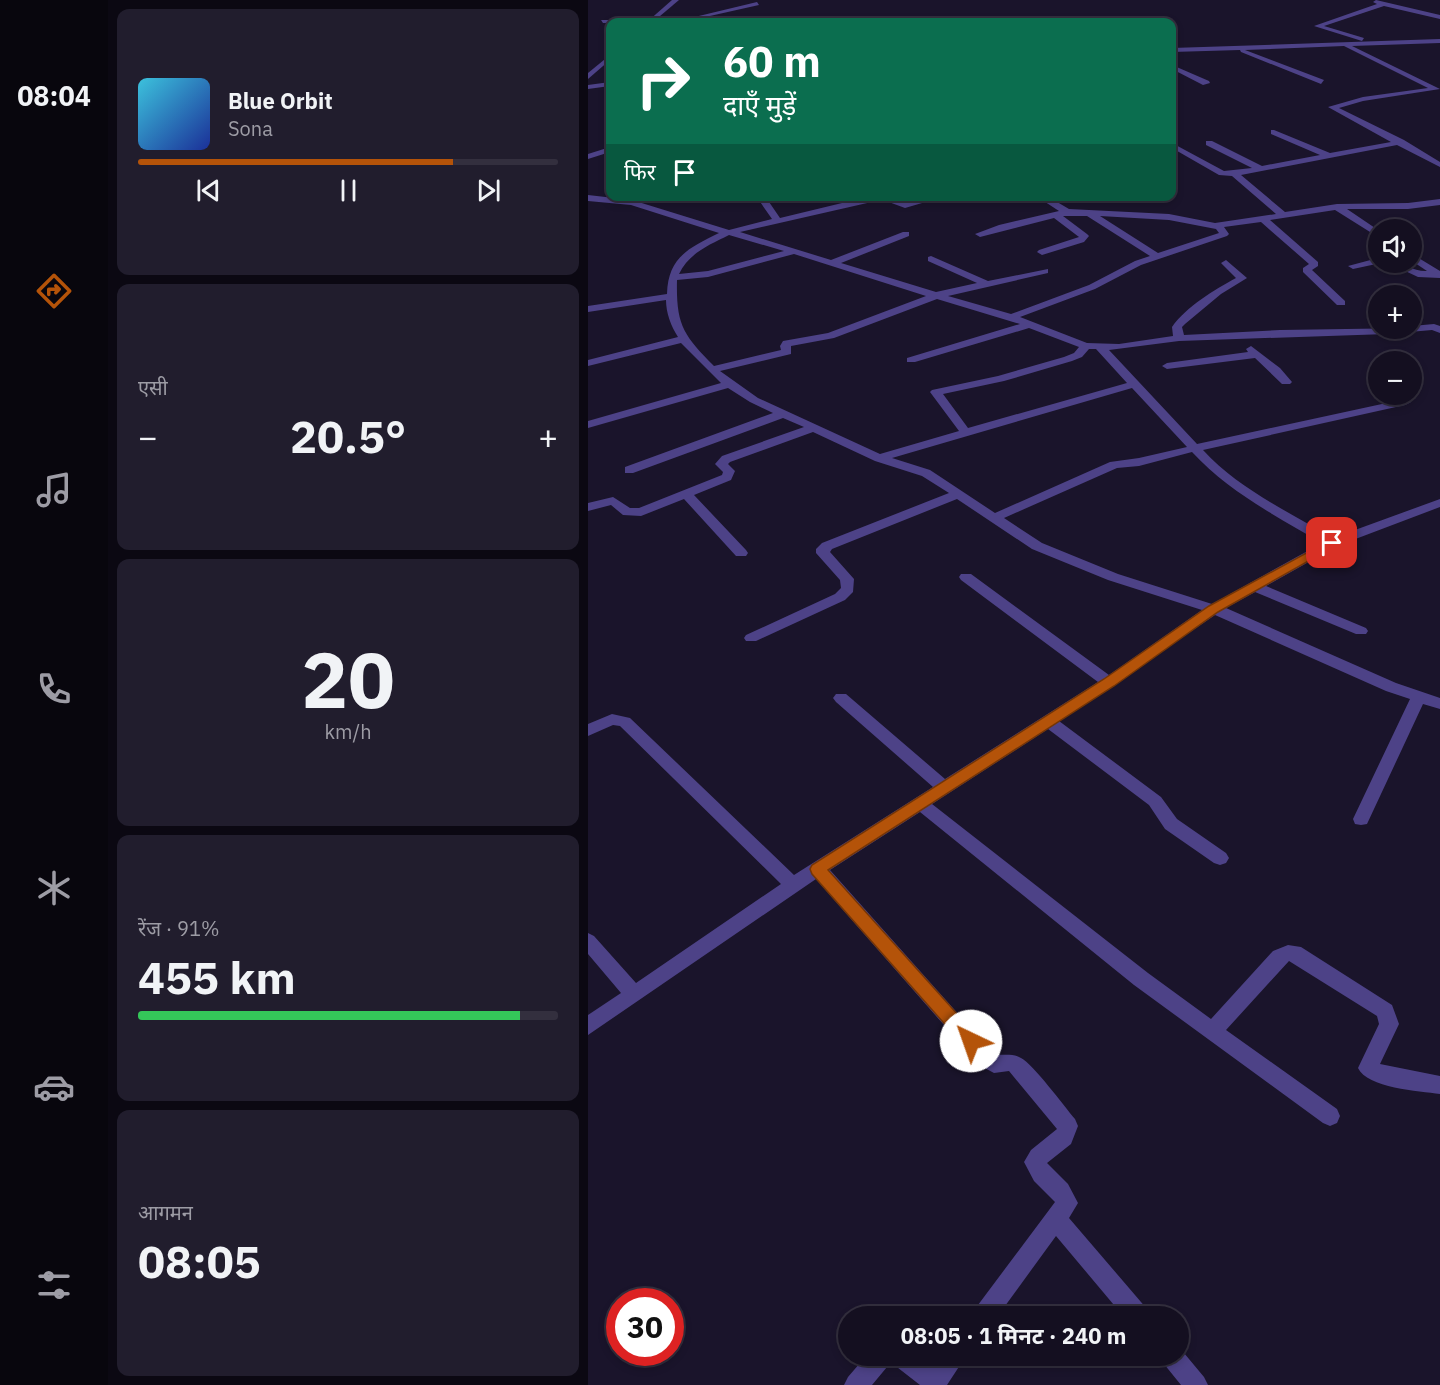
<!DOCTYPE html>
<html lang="hi">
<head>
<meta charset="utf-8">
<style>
	body { margin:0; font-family:"IBM Plex Sans","Noto Sans Devanagari",sans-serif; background:#211d2d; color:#f1f3f6; height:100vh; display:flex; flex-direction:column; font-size:22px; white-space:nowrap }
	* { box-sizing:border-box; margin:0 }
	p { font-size:20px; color:#9d9ca5 }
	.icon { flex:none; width:33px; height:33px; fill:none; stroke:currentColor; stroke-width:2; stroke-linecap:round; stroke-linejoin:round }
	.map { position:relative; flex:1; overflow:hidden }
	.panel { display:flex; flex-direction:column; gap:9px; padding:9px; background:#0b0812; width:480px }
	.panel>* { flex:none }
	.top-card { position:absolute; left:18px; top:18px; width:570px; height:183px; border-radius:12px; box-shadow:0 3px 9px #0003,0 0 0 2px #332f3e; background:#0b6e4f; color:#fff; overflow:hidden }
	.tools { position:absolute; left:780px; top:219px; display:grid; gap:12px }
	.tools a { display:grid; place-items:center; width:54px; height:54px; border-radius:50%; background:#140f20; box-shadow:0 3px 9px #0003,0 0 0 2px #332f3e; font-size:30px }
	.speed { position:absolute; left:18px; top:1288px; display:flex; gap:12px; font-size:30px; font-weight:700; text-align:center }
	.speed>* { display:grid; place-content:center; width:78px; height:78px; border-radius:50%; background:#140f20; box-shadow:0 3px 9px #0003,0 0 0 2px #332f3e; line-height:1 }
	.speed .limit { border:9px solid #d22; background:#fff; color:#111 }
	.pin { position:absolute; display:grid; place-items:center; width:51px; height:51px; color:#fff; margin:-26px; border-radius:12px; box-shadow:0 3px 9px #0006 }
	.me { position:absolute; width:66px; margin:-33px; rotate:318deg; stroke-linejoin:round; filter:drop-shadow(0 0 4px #0008) }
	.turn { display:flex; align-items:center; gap:21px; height:126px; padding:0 18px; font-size:27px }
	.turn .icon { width:78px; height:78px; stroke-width:2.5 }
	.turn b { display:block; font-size:42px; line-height:51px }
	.then { display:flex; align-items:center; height:57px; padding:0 18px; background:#0003; gap:12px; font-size:22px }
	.big { font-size:45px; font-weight:700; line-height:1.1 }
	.panel .widget { flex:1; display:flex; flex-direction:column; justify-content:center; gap:9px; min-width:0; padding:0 21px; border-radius:12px; background:#211d2d }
	.panel .dial { align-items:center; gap:0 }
	.dial b { font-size:78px; line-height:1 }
	.song { display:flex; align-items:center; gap:18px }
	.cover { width:72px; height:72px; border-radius:9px; background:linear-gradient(135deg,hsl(190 70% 55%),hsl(230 70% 35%)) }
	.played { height:6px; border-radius:3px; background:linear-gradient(90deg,#b45309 75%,#332f3e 75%) }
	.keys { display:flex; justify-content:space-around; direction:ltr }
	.heat { display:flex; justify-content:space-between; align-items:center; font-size:33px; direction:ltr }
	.charge { height:9px; border-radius:4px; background:linear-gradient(90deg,#34c759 91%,#332f3e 0) }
	.trip { position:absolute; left:250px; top:1306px; width:351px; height:60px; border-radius:30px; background:#140f20; box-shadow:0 3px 9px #0003,0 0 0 2px #332f3e; font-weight:700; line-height:60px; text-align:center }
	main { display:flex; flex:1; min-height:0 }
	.menu { display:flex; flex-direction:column; width:108px; justify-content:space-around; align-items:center; background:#08060d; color:#9d9ca5 }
	.menu .icon { width:42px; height:42px }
	.menu .selected { color:#b45309 }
	.menu b { font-size:27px; color:#f1f3f6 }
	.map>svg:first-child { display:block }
</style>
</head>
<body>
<main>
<nav class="menu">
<b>08:04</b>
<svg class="icon selected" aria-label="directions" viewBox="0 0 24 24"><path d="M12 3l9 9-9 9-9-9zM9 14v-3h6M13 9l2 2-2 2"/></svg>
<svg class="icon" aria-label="music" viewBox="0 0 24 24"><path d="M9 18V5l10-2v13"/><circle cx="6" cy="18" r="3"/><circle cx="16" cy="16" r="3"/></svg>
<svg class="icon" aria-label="phone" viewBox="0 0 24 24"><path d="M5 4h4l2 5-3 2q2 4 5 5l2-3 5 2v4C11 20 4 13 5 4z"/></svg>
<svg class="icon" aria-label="climate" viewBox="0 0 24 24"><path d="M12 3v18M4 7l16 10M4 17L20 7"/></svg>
<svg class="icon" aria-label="car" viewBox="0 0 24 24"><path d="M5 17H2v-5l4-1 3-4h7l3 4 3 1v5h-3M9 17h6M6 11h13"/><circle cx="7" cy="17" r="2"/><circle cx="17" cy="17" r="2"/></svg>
<svg class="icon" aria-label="filters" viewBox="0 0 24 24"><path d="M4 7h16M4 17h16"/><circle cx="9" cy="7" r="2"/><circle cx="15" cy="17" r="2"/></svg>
</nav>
<section class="panel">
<div class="widget">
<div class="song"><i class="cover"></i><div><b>Blue Orbit</b><p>Sona</p></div></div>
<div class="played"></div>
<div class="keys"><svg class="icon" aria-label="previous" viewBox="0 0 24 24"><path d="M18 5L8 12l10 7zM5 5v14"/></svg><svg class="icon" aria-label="pause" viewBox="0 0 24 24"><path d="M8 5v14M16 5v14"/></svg><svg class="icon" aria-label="next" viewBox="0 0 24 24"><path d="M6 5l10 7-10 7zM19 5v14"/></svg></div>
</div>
<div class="widget"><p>एसी</p>
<div class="heat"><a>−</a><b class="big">20.5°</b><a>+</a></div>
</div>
<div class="widget dial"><b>20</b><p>km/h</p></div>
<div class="widget"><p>रेंज · 91%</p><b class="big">455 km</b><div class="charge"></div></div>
<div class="widget"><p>आगमन</p><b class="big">08:05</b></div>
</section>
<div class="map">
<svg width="852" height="1385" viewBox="0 0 852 1385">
	<rect width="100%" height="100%" fill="#1a142b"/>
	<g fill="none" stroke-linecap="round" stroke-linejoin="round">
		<!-- lane -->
		<polygon fill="#4d4287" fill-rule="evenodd" points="13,20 63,20 66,22 15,23"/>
		<!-- street -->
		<g fill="#4d4287" fill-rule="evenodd">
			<polygon points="84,0 91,0 65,22 59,22"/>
			<polygon points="788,0 852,15 852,19 796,6 736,26 776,38 774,41 726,26 789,4 785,2"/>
			<polygon points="169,2 171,5 95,22 90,21"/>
			<path d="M 852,39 L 852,43 L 764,46 L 852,89 L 775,101 L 751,108 L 816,140 L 852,162 L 852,167 L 809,145 L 653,175 L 697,212 L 749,204 L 820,203 L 852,199 L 852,205 L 820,209 L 759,209 L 790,230 L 790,237 L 747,210 L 682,220 L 730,262 L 730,266 L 724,270 L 757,301 L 757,305 L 749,305 L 715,272 L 715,268 L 721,264 L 673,222 L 636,227 L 641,234 L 639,236 L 553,265 L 507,289 L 432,317 L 499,343 L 531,344 L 585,336 L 584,327 C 599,306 626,290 648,278 L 633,263 L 638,260 L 659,278 L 633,294 L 597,324 L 594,327 L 596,335 L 692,330 L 824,328 L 824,326 L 846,324 L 852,326 L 852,333 L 844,330 L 799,334 L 591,341 L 521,350 L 609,444 L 817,399 L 823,402 L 817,405 L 615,450 C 651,489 699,511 745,538 L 852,499 L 852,507 L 749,546 L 678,586 L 778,628 L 780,631 L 778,634 L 768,634 L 667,592 L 638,608 L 808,683 L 852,698 L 852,709 L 835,704 L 779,824 L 773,825 L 767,824 L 765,819 L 822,699 L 798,691 L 627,615 L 471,721 L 573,797 L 589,819 L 638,853 L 641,858 L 638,863 L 632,865 L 626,863 L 577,829 L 561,805 L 460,729 L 344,804 L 560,973 L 623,1019 L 685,951 L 700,945 L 713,947 L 804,1005 L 811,1024 L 792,1064 L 852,1076 L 852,1094 C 831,1091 779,1088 770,1068 L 791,1024 L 789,1016 L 701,961 L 638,1030 L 749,1109 L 752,1116 L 749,1123 L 742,1126 L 735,1123 L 546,985 L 332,812 L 242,870 L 405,1053 C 414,1057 423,1052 433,1058 C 445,1064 476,1106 487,1119 L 490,1126 L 483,1144 L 459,1163 L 480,1184 L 490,1203 L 481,1218 L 559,1309 L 562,1317 L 536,1317 L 468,1236 L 409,1317 L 384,1317 L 387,1309 L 467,1202 L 446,1181 L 436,1162 L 443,1150 L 469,1129 L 421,1071 L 406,1073 L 391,1065 L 228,879 L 0,1035 L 0,1015 L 33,993 L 0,954 L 0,933 L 6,936 L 48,983 L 193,884 L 32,726 L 25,725 L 0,736 L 0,724 L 24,714 L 42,718 L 206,875 L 345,787 L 248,702 L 245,698 L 248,694 L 258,694 L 357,779 L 510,682 L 373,580 L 371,577 L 373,574 L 383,574 L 521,675 L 614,610 L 520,580 L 444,549 L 369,499 L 244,549 L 242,552 L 266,579 L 265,592 L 257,600 L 168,641 L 158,641 L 156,638 L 158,635 L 247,594 L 253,588 L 252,580 L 228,553 L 228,549 L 234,543 L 361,493 L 334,476 L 287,461 L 225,432 L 142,462 L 140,464 L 147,471 L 143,480 L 106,495 L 158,550 L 160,553 L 158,556 L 148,556 L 96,499 L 53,516 L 35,515 L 23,505 L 0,511 L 0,503 L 25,497 L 42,508 L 51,508 L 134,475 L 135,472 L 127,464 L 134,456 L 216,427 L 195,418 L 45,473 L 37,473 L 37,467 L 185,413 L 162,402 L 140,388 L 0,428 L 0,421 L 133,383 L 93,343 L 0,366 L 0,360 L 90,337 C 83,326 78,313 78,300 L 0,312 L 0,306 L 79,294 C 80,257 101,248 131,233 L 43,205 L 0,201 L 0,195 L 44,200 L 141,230 L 184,219 L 168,196 L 177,196 L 192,218 L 283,196 L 303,196 L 318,202 L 341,196 L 358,196 L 317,208 L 298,201 L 288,201 L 152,232 L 243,260 L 315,232 L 321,232 L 321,236 L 253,263 L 348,292 L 389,283 L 340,261 L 340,257 L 343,256 L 400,281 L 460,269 L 460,273 L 360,296 L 423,314 L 501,285 L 547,261 L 562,256 L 499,216 L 475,216 L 499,234 L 501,236 L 496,242 L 454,255 L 449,252 L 451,250 L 491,237 L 466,218 L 392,237 L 387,234 L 411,225 L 471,211 L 448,196 L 459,196 L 481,209 L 581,214 L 627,223 L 688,214 L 644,176 L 631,175 L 584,148 L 584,143 L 636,171 L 664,168 L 618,145 L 618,141 L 624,141 L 674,166 L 732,155 L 683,134 L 683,130 L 686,130 L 742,153 L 803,142 L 740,107 L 775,97 L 840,88 L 756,46 L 657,50 L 736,80 L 733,84 L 653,52 L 652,50 L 584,52 L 584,48 ZM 512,216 L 581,220 L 628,229 L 631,233 L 570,253 ZM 141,235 L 196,251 L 120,271 L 91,274 C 101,253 121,245 141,235 ZM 206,254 L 338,296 L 240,333 L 195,341 L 192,346 L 193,350 L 126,366 C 95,335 88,325 89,280 L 120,277 ZM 349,299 L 432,324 L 319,358 L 319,362 L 327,362 L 441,328 L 491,347 L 486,353 L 476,357 L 410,376 L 344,390 L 342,392 L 371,431 L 292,454 L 170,398 L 132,371 L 203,354 L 203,346 L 246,338 ZM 501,349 L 508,349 L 539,383 L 380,428 L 355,394 L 416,381 L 484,361 L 494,357 ZM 544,388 L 599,447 L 551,458 L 522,462 L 407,513 L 342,470 L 304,458 ZM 604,452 C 641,492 688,516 734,543 L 624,604 L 530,574 L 454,543 L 416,518 L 529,468 L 551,466 Z"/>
			<polygon points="22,55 22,60 0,79 0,73"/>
			<polygon points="584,65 621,81 622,83 615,85 584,69"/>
			<polygon points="22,82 22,86 0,89 0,85"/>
			<polygon points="19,148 22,148 22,152 0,159 0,154"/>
			<path d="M 824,254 L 852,271 L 852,278 L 830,277 L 798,262 C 814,262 827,272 839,271 L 824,261 Z"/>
			<polygon points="790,258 790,262 793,263 765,269 760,266"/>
			<polygon points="663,346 692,368 704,382 702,384 694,384 667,358 579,369 574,366 579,363 660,352 658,349"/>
			<polygon points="591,1347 616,1377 620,1385 593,1385 576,1364 572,1356 591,1356"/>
			<polygon points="278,1356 332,1356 345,1365 352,1356 378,1356 359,1385 332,1385 305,1364 299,1367 284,1385 256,1385 260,1377"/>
		</g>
	</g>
	<!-- route -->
	<polygon fill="#b45309" stroke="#753606" stroke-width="1.5" points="744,539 749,540 749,545 630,612 526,686 240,870 389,1036 392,1041 389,1047 383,1049 377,1047 224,874 222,869 224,865 516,679 621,606"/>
</svg>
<div class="tools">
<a><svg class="icon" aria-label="sound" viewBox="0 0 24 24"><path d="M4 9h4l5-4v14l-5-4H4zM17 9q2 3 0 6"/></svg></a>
<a>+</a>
<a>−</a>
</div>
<div class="speed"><div class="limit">30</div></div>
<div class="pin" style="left:744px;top:543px;background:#d93025"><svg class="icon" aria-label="arrive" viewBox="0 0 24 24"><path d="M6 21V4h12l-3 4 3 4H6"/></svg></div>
<svg class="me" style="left:383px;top:1041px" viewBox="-20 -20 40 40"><circle r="19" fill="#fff"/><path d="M0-13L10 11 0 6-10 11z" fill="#b45309"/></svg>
<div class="trip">08:05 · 1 मिनट · 240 m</div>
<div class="top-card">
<div class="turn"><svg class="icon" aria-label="right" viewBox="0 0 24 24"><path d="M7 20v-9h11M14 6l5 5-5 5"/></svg><div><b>60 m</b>दाएँ मुड़ें</div></div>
<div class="then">फिर<svg class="icon" aria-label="arrive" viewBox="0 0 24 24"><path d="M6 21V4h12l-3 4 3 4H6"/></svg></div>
</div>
</div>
</main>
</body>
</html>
